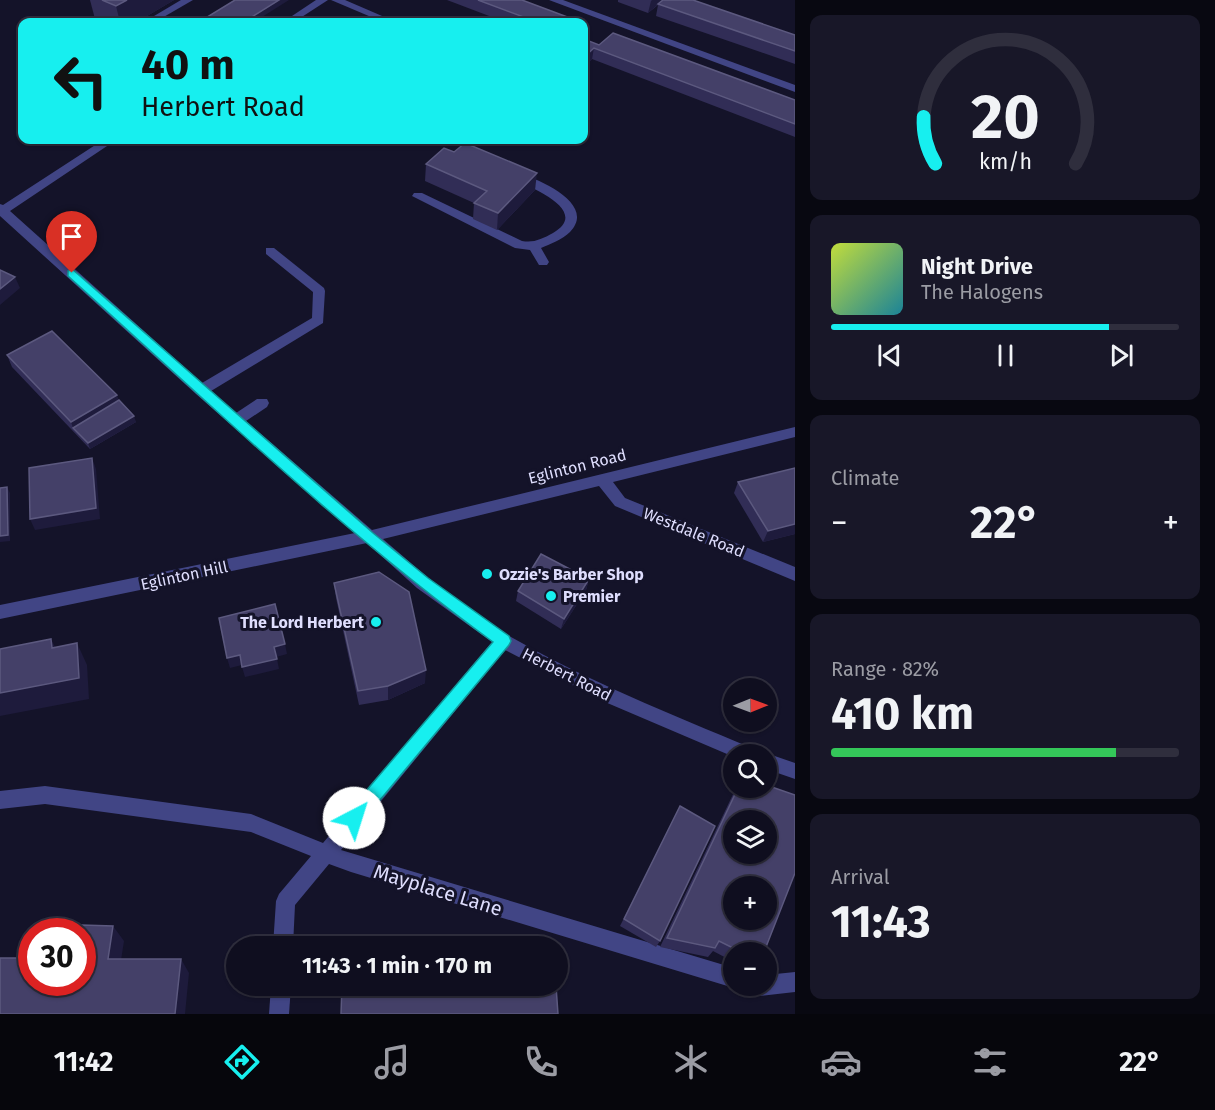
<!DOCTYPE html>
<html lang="en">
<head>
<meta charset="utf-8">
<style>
	body { margin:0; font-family:"Fira Sans",sans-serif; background:#181728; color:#f1f3f6; height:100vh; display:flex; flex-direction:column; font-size:22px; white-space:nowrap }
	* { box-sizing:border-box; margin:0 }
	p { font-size:20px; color:#9b9ca4 }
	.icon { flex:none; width:33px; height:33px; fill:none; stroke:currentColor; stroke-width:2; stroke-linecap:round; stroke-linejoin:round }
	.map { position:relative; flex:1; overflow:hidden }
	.sheet { display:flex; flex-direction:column; gap:15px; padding:15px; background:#080811; width:420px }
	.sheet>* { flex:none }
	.hud { position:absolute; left:18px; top:18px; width:570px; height:126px; border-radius:12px; box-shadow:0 2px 4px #0004,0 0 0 2px #2f2e3d; background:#17efef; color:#111; overflow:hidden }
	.needle { width:39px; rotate:89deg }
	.controls { position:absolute; left:723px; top:678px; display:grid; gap:12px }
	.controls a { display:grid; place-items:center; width:54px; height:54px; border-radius:50%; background:#0f0e1f; box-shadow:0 2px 4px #0004,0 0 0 2px #2f2e3d; font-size:30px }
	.speed { position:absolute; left:18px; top:918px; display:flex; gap:12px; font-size:30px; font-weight:700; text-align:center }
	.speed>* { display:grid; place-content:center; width:78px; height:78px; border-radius:50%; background:#0f0e1f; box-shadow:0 2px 4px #0004,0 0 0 2px #2f2e3d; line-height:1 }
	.speed .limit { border:9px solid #d22; background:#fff; color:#111 }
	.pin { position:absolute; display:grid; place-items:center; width:51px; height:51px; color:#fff; margin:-62px -26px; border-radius:50% 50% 50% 0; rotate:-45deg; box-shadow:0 0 6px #0007 }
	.pin .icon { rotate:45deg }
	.me { position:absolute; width:66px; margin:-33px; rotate:40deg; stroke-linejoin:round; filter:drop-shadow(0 0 4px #0008) }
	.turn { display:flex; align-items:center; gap:21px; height:126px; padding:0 24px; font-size:27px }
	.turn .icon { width:78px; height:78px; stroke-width:2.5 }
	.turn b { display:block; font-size:42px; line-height:51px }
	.big { font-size:45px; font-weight:700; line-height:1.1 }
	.sheet .tile { flex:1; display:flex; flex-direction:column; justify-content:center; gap:9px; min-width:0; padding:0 21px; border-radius:12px; background:#181728 }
	.sheet .dial { align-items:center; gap:0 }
	.dial svg { height:156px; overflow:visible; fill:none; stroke:#2f2e3d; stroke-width:7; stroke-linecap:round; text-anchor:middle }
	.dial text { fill:#f1f3f6; stroke:none }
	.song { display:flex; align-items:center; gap:18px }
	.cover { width:72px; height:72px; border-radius:9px; background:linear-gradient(135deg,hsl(70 70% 55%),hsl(190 70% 35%)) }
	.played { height:6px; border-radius:3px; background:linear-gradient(90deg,#17efef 80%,#2f2e3d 80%) }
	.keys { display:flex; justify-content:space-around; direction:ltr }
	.heat { display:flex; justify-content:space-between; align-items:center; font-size:33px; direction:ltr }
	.charge { height:9px; border-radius:4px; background:linear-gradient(90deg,#34c759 82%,#2f2e3d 0) }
	.trip { position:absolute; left:226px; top:936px; width:342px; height:60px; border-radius:30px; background:#0f0e1f; box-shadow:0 2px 4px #0004,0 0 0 2px #2f2e3d; font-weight:700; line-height:60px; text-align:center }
	.tabs { display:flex; height:96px; justify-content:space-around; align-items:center; background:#06060c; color:#9b9ca4 }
	.tabs .icon { width:42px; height:42px }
	.tabs .selected { color:#17efef }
	.tabs b { font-size:27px; color:#f1f3f6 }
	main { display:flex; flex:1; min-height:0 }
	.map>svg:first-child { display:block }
</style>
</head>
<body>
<main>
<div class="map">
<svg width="795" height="1014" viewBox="0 0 795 1014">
	<rect width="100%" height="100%" fill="#141329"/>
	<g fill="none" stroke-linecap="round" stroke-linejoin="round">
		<!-- minor -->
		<g fill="#414585" fill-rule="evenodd">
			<polygon points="181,0 193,0 155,22 144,22"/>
			<polygon points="316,0 328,0 294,22 283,22"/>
			<polygon points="331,0 345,0 396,22 383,22"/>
			<polygon points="549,0 563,0 795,85 795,92"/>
			<path d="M 103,140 L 116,140 L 10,211 L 202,383 L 312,318 L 313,292 L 266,254 L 266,248 L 274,248 L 324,288 L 325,291 L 323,323 L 211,391 L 236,413 L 257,399 L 267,399 L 269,403 L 267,407 L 246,421 L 372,530 L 795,427 L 795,437 L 613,482 L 625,498 L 795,567 L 795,581 L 615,506 L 599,486 L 383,539 C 421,572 468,613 511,637 C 588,681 670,714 752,748 L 755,754 L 734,754 L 734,757 L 605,702 L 505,650 L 341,850 L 734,968 L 734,986 L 740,986 L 734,988 L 351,872 L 329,864 L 295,905 L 293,946 L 273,946 L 276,901 L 279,894 L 311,856 L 251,832 L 45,804 L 0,809 L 0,791 L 45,786 L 251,814 L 323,843 L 492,642 L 417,588 L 367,543 L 0,619 L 0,605 L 355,533 L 196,394 L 0,216 L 0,204 L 3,205 Z"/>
			<path d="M 518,173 C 539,179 597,204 570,232 C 562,240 550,244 541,248 L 549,262 L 547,265 L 539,265 L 530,250 L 515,248 L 412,196 L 414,193 L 422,193 L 522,241 C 534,243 542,239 553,233 C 591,211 531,187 514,180 L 512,177 Z"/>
			<polygon points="766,753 795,763 795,779 766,769 766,754 761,754"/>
			<polygon points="795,972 795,992 759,996 752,993 749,986 766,986 766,975"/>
			<polygon points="271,986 291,986 289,1014 269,1014"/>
		</g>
	</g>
	<!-- wall -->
	<g fill="#312d56">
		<polygon points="90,0 174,0 137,22 102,22 95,19"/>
		<polygon points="447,0 522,0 570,18 569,22 505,22"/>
		<polygon points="618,0 662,0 795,35 795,64 656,16 658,5 648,13 618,2"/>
		<polygon points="584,39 599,45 795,100 795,137 592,59 584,67"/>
		<polygon points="426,164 535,190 497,230 473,219 474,203 425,181"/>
		<polygon points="7,355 119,400 136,422 90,449 12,367"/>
		<polygon points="738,482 795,534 763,542 734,493"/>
		<polygon points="589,579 586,590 561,629 516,601 518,591"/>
		<polygon points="334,583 425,683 388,700 359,705 336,598"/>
		<polygon points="736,788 766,788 764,952 734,952 734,962 713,951 708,957 660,947"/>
		<polygon points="680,806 660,941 656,947 620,926"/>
	</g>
	<!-- shaded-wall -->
	<g fill="#1e1b3c">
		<polygon points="127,0 174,0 137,22 120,22 116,6"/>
		<polygon points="279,0 289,0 254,22 244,22"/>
		<polygon points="652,0 662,0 662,1 648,13 651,1"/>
		<polygon points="594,48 592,59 584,67 584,57"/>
		<polygon points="537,173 535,190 497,230 498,213"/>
		<polygon points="15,277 20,288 0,305 0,289"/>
		<polygon points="117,395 121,406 73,428 71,422"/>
		<polygon points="134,416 136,422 90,449 88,443"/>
		<polygon points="92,458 96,469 100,519 35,530 30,519"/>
		<polygon points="7,487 10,493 10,541 0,542 0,536"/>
		<polygon points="795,524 795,534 763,542 768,531"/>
		<polygon points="589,579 586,590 561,629 564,619"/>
		<polygon points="51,639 62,661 52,648"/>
		<polygon points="77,643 87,665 89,699 0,716 0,693"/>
		<polygon points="285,644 287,654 276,657 274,647"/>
		<polygon points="240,655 242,665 230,668 227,658"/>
		<polygon points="277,659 279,669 245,677 242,667"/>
		<polygon points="426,670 425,683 388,700 388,686"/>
		<polygon points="113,926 124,941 119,973 108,959"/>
		<polygon points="181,959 189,973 185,1014 175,1014"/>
	</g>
	<!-- building -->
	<g fill="#444068" stroke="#5c597f" stroke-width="1.5" fill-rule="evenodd">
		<polygon points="102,0 127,0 116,6"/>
		<polygon points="235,0 279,0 244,22 199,22"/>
		<polygon points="478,0 522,0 570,18 564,22 537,22"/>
		<polygon points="663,0 693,0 795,35 795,51 658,4"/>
		<polygon points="613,33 795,100 795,124 594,48 584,57 584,39 599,45"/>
		<polygon points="465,143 537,173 498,213 474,203 487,191 426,164 444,148 454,152"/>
		<polygon points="0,270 15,277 0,289"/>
		<polygon points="52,331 117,395 71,422 7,355"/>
		<polygon points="119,400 134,416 88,443 73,428"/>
		<polygon points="92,458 96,508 30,519 29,468"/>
		<polygon points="795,468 795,524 768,531 738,482"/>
		<polygon points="7,487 8,535 0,536 0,488"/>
		<polygon points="541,554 589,579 564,619 518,591"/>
		<polygon points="379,572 409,592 426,670 388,686 358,691 334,583"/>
		<polygon points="275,604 285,644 274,647 277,659 242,667 240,655 227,658 219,618"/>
		<polygon points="51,639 52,648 77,643 79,678 0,693 0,649"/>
		<path d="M 766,785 L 795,795 L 795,873 L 764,952 L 741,952 L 719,941 L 715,948 L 667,938 L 738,788 L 766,788 ZM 734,820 L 766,820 L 766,854 L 734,854 ZM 734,886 L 766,886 L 766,920 L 734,920 Z"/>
		<polygon points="680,806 715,826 660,941 624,919"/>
		<polygon points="81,925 113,926 108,959 181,959 175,1014 0,1014 0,958 32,958 32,982 82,982 82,932 80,932"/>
		<polygon points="342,986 556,986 558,1014 341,1014"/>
	</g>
	<!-- route -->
	<path fill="#17efef" stroke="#0f9b9b" stroke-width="1.5" d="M 72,269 L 373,533 L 428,578 L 509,636 L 511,641 L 509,645 L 360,824 L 354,826 L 348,824 L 346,818 L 348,812 L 493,642 C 342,532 207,401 68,276 L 68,271 Z"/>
	<!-- markers -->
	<g fill="#17efef" stroke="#141329" stroke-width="2">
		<circle cx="487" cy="574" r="6"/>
		<circle cx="551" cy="596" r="6"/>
		<circle cx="376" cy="622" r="6"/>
	</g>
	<g text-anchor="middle" stroke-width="6" stroke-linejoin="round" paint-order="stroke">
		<!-- street labels -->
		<g font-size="16" fill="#deddfd" stroke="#141329">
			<text transform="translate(577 466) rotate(-14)" y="6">Eglinton Road</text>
			<text transform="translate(694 532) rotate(22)" y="6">Westdale Road</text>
			<text transform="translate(184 575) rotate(-12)" y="6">Eglinton Hill</text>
			<text transform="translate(567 674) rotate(27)" y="6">Herbert Road</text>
		</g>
		<!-- poi labels -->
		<g font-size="16" font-weight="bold" fill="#deddfd" stroke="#141329" text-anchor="start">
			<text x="499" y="580">Ozzie's Barber Shop</text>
			<text x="563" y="602">Premier</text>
			<text x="364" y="628" text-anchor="end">The Lord Herbert</text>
		</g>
		<!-- near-street labels -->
		<g font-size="20" fill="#deddfd" stroke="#141329">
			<text transform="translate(438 890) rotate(17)" y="7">Mayplace Lane</text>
		</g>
	</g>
</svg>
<div class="controls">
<a><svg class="needle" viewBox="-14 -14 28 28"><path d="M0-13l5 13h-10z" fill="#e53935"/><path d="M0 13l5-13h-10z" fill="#9b9ca4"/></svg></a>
<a><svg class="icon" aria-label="search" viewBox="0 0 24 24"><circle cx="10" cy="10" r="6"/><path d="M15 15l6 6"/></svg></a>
<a><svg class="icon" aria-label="layers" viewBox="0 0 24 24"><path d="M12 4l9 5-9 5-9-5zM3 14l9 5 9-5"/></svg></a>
<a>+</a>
<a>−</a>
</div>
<div class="speed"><div class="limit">30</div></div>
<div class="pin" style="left:72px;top:273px;background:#d93025"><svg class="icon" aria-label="arrive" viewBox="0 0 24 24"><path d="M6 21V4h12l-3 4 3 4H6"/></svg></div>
<svg class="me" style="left:354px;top:818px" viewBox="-20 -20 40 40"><circle r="19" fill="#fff"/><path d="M0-13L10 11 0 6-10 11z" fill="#17efef"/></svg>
<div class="trip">11:43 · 1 min · 170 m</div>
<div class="hud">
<div class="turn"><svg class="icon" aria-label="left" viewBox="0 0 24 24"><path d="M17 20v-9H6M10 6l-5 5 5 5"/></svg><div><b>40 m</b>Herbert Road</div></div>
</div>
</div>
<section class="sheet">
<div class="tile dial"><svg viewBox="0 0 100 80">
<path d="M14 69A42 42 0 1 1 86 69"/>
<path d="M14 69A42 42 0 0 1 8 45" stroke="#17efef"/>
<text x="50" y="56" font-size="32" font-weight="700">20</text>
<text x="50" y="72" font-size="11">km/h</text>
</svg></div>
<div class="tile">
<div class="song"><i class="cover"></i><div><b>Night Drive</b><p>The Halogens</p></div></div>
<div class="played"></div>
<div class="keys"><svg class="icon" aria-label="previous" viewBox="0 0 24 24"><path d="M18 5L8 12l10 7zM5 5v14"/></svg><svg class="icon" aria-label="pause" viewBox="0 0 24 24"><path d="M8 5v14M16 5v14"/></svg><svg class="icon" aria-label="next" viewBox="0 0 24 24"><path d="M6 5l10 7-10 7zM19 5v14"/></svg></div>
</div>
<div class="tile"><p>Climate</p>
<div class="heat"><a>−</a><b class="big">22°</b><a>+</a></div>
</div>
<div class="tile"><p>Range · 82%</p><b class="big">410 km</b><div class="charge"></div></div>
<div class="tile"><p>Arrival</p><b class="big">11:43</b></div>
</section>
</main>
<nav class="tabs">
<b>11:42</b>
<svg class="icon selected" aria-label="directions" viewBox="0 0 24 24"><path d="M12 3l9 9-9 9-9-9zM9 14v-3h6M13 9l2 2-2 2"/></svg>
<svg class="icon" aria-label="music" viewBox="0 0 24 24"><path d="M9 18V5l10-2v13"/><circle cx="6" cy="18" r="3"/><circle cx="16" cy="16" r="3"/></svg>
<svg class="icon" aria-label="phone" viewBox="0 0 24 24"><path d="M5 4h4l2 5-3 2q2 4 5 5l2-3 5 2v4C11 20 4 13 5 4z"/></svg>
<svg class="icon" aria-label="climate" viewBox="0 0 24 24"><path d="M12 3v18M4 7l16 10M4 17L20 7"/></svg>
<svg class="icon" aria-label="car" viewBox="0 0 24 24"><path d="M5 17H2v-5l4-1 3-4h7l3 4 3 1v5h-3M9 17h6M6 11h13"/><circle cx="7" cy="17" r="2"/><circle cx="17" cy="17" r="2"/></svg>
<svg class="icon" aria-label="filters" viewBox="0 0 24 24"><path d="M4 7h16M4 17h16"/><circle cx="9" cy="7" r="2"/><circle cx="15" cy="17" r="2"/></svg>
<b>22°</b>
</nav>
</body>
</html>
